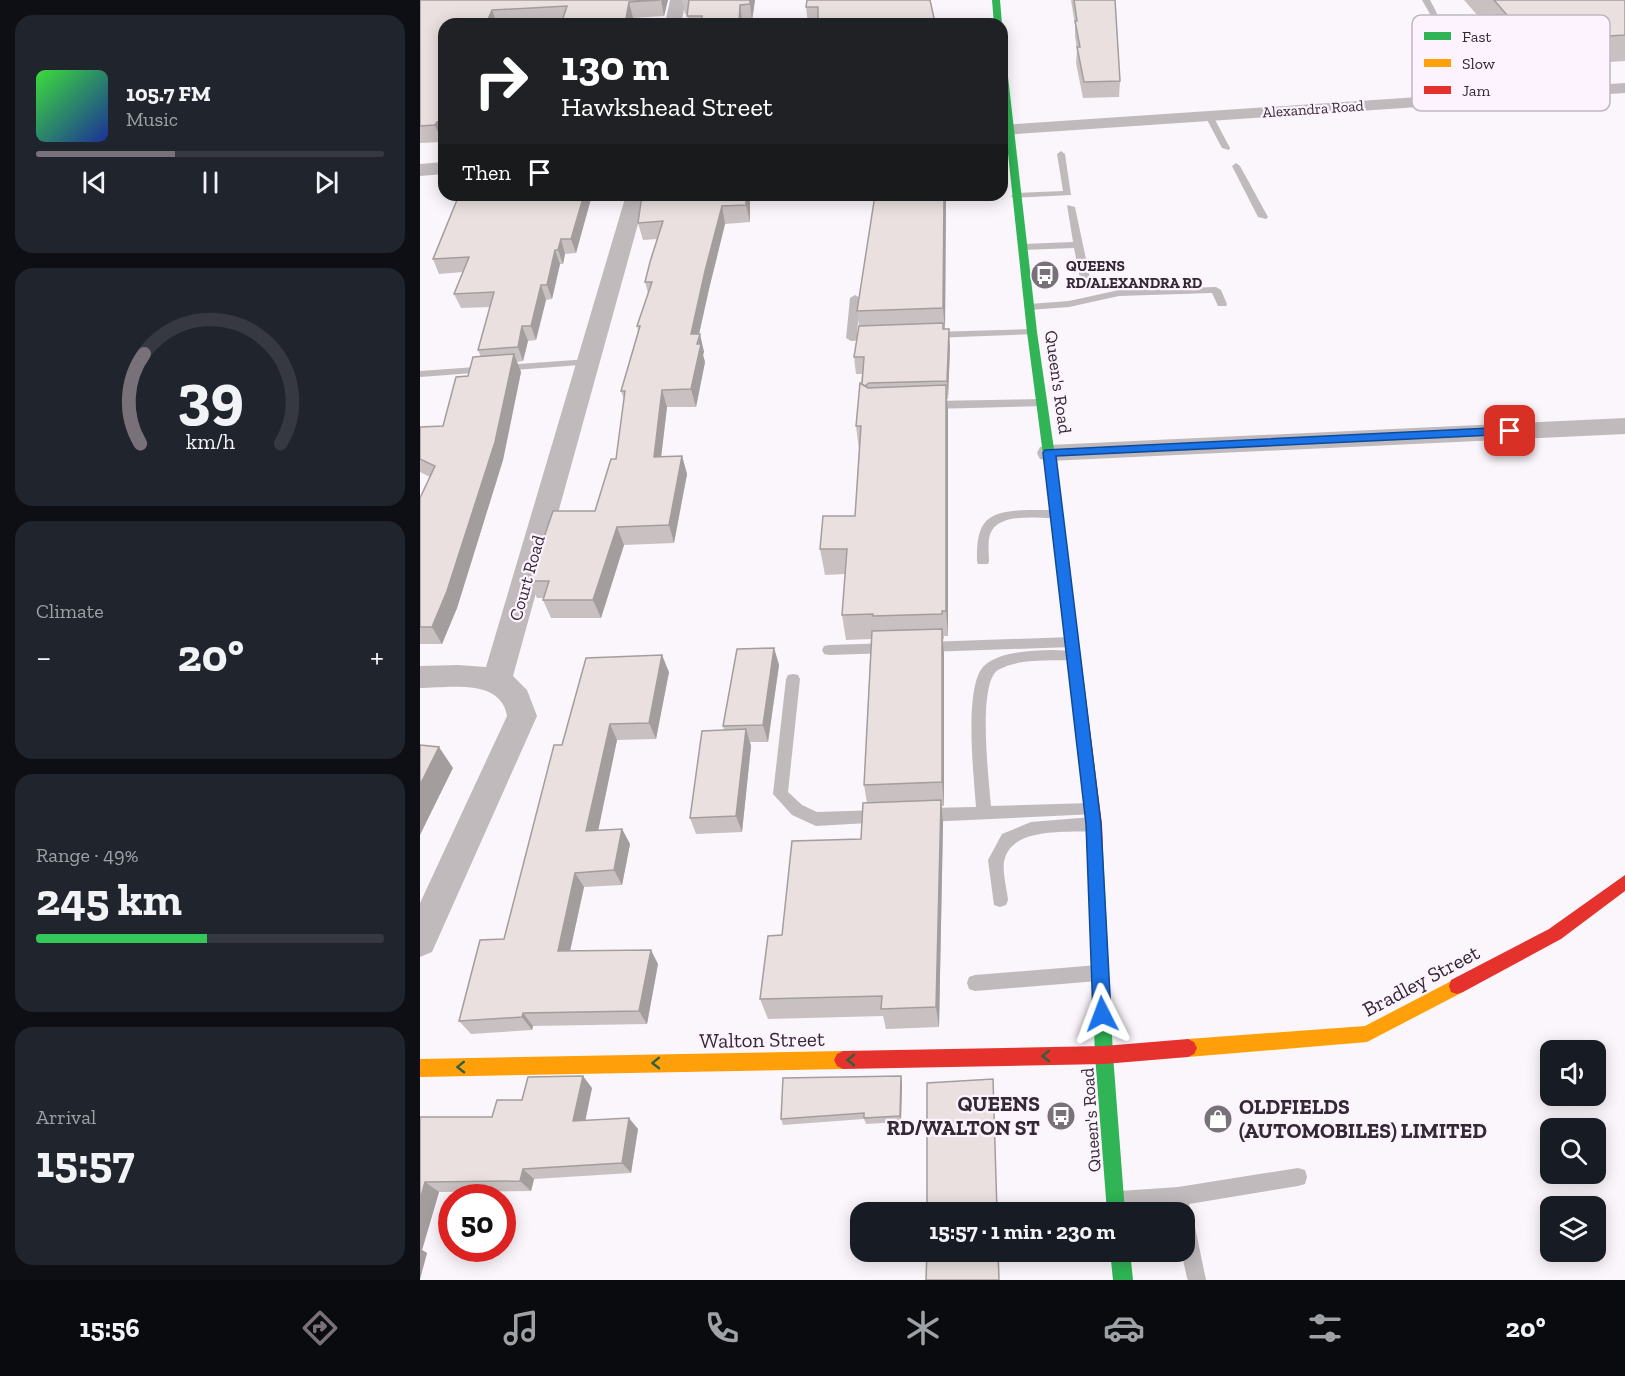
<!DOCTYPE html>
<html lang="en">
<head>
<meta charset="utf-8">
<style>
	body { margin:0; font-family:"Zilla Slab",serif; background:#20242c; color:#f1f3f6; height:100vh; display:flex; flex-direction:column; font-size:22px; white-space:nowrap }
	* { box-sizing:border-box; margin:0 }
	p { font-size:20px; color:#9ea1a6 }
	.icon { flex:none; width:33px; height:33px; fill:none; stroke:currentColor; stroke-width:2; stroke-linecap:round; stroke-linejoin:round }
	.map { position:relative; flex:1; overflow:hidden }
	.panel { display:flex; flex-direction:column; gap:15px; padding:15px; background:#0d0f14; width:420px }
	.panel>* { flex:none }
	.banner { position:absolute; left:18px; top:18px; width:570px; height:183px; border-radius:18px; box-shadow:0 3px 15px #0003; background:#202124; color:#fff; overflow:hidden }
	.buttons { position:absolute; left:1120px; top:1040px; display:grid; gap:12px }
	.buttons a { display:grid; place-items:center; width:66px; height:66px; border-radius:12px; background:#171b24; box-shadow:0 3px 15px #0003; font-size:30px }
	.speed { position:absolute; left:18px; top:1184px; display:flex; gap:12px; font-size:30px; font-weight:700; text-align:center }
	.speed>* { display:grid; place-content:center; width:78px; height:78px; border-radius:50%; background:#171b24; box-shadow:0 3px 15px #0003; line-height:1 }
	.speed .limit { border:9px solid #d22; background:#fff; color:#111 }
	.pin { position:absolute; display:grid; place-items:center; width:51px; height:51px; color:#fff; margin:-26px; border-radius:12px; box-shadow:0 3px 9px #0006 }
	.me { position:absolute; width:66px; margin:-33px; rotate:357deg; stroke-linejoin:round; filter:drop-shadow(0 0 4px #0008) }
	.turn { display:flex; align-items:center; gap:21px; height:126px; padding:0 24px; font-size:27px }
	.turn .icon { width:78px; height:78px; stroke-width:2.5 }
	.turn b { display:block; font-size:42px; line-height:51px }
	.then { display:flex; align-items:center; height:57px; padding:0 24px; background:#0003; gap:12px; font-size:22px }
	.big { font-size:45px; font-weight:800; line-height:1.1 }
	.panel .tile { flex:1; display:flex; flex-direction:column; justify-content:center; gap:9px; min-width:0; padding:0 21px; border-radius:18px; background:#20242c }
	.panel .dial { align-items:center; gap:0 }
	.dial svg { height:156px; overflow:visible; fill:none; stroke:#363941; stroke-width:7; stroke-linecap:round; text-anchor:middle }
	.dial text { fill:#f1f3f6; stroke:none }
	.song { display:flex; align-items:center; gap:18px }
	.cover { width:72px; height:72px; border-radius:9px; background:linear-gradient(135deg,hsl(120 70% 55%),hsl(230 70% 35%)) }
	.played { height:6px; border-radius:3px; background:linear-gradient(90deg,#78717a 40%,#363941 40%) }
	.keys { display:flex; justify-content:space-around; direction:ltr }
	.heat { display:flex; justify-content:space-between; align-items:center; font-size:33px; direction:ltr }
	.charge { height:9px; border-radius:4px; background:linear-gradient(90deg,#34c759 49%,#363941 0) }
	.trip { position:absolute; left:430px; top:1202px; width:345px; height:60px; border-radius:18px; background:#171b24; box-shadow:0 3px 15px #0003; font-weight:800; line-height:60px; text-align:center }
	.tabs { display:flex; height:96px; justify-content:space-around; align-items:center; background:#090b0e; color:#9ea1a6 }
	.tabs .icon { width:42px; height:42px }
	.tabs .active { color:#78717a }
	.tabs b { font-size:27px; color:#f1f3f6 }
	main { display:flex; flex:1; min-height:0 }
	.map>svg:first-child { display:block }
</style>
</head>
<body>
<main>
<section class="panel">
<div class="tile">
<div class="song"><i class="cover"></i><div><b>105.7 FM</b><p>Music</p></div></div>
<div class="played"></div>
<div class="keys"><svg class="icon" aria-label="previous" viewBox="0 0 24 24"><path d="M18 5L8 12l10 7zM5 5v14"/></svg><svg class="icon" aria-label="pause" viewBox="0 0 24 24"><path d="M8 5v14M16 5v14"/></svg><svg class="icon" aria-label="next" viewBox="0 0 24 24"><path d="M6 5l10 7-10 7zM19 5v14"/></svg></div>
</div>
<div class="tile dial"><svg viewBox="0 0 100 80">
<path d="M14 69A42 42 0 1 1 86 69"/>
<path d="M14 69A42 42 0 0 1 16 23" stroke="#78717a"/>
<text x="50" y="56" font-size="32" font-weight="700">39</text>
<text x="50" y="72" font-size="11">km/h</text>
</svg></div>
<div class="tile"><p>Climate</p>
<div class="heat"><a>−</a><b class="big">20°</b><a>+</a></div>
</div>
<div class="tile"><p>Range · 49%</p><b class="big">245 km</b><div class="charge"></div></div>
<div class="tile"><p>Arrival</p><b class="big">15:57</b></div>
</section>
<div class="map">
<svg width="1205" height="1280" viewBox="0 0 1205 1280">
	<rect width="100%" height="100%" fill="#fbf6fb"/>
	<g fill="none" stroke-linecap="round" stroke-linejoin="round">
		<!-- lane -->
		<g fill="#c0babc" fill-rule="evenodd">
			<path d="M 1002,0 L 1010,0 C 1022,22 1031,47 1049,66 C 1061,77 1075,84 1085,97 L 1084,99 L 1078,99 L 1036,60 Z"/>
			<polygon points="789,113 793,116 810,148 809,150 802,148 785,116"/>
			<polygon points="641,151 645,154 651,195 593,198 591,196 596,193 643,191 637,154"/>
			<polygon points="816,163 820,166 848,217 846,219 838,217 812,166"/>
			<polygon points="647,205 655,207 670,278 669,280 661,280 660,278 654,248 603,250 598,247 603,244 653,242"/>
			<polygon points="796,287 801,290 807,304 806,306 798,306 792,293 699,296 649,307 609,310 604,307 609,304 649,301 699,290"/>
			<polygon points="435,295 440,298 437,335 454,334 459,337 458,339 431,341 426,338 430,298"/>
			<polygon points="612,329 616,330 616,334 512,338 507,335 512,332"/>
			<polygon points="169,359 173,360 173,364 0,377 0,371"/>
			<polygon points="622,399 626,400 626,406 511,409 505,405 511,401"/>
			<path d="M 608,510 L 636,510 L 642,514 L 636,518 C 618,519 581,512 571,532 C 567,540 569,552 569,561 L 568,564 L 558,564 L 557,561 C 556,519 568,511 608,510 Z"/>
			<polygon points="652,637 657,638 659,642 657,646 652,647 507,652 502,651 500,647 502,643 507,642"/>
			<polygon points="470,643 475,644 477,648 475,652 470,653 409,655 404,654 402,650 404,646 409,645"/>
			<path d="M 632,650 L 657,651 L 659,655 L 657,659 L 652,660 C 629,661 599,658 578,670 C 557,683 569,781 571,806 L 670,803 L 675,804 L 678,809 L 675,814 L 506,822 L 501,820 L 498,815 L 501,810 L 506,808 L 556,807 C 554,778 543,683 565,665 C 581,651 611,651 632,650 Z"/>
			<polygon points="373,674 378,675 380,679 368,792 382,805 397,812 460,810 465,812 468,817 465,822 396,826 372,815 353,794 366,679 368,675"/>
			<path d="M 672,817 L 677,819 L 680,824 L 677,829 L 672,831 C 645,833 595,827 585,858 C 581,869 587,888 588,900 L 586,905 L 580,907 L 574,905 L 568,860 L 582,834 L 611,822 Z"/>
			<polygon points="678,965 684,967 686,973 684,979 678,981 555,991 549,989 547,983 549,977 555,975"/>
			<polygon points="878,1168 885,1170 887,1177 885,1184 878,1186 769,1204 771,1212 768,1219 772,1220 775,1227 786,1280 768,1280 767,1278 761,1251 765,1251 765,1212 753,1212 751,1206 700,1209 693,1207 691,1200 693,1193 700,1191 758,1187"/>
		</g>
		<!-- street -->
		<g fill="#c0babc" fill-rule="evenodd">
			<polygon points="250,0 266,0 261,24 245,24"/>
			<polygon points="1205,83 1205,93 582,135 582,125"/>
			<polygon points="24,162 24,174 0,176 0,164"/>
			<path d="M 206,195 L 226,195 L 93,676 L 107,690 L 117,716 L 12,952 L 0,957 L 0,903 L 87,716 C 81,678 29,688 0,688 L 0,666 L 38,665 L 66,667 Z"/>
			<polygon points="1205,418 1205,434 629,461 620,459 617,453 620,447 629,445"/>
		</g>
		<!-- fast -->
		<g fill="#30b455" fill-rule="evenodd">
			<polygon points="572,0 580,0 582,24 574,24"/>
			<polygon points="582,57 586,59 617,332 637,470 631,474 625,470 607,332 582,97"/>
			<polygon points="675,845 680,847 683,852 693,1055 705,1212 687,1212 675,1055 667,852 670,847"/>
			<polygon points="690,1251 710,1251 713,1280 693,1280"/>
		</g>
		<!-- slow -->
		<g fill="#ff9f0a" fill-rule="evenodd">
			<polygon points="1037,978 1043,980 1045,986 1043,992 947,1042 768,1057 762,1054 759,1048 762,1042 768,1039 945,1026"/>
			<polygon points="423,1051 429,1054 432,1060 429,1066 423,1069 0,1077 0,1059"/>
		</g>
		<!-- jam -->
		<g fill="#e5322d" fill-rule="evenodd">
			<polygon points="631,466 637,470 682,824 683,852 680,857 675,859 670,857 667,852 666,824 625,470"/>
			<polygon points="1205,875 1205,891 1141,939 1043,992 1037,994 1031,992 1029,986 1031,980 1129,929"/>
			<polygon points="768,1039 774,1042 777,1048 774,1054 768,1057 684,1064 423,1069 417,1066 414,1060 417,1054 423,1051 684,1046"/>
		</g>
	</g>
	<!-- wall -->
	<g fill="#c9c1c1">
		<polygon points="0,0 248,0 244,16 213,18 212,24 141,24 142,22 108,24 24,24 24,139 22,142 0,143"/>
		<polygon points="262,0 335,0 332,20 322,20 322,24 269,24 267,14 265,14"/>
		<polygon points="387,0 514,24 388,24 386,7"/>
		<polygon points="651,0 695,0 700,81 699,97 663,98 656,63 657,50 655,36 655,25"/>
		<polygon points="1044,0 1205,0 1205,61 1068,70 1044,43 1051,16 1058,16"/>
		<polygon points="172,195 156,253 145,254 143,264 140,264 132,299 126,300 116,340 108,341 103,361 97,362 101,372 83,460 37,608 22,644 0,644 0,498 10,477 0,472 0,427 23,426 48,376 61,357 58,350 70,307 41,308 34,294 43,272 19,274 13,259"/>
		<polygon points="330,195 330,222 305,224 289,289 279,334 284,352 283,355 285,362 276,407 247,407 241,457 262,456 267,474 254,543 204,545 181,618 131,618 123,600 124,598 117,598 109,581 175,511 196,459 204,399 201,391 218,331 217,326 228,293 225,282 237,239 223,240 218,223"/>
		<polygon points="455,195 526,195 525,329 530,347 528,399 527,399 528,636 524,636 524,639 523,639 524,653 524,806 522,806 523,823 519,1027 466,1029 463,1016 348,1019 340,999 362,935 441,839 447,803 444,785 451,639 426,640 422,615 425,574 405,575 400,549 435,516 439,450 436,426 442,374 436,374 434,357 439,326 437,311"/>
		<polygon points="354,648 359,665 348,742 330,742 331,746 322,832 276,834 270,818 304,730 303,726"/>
		<polygon points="249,672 236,739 197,740 178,830 202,829 210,844 202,885 164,887 150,951 238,964 227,1024 113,1026 112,1030 51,1034 39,1021 84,939 142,745"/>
		<polygon points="481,1076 482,1083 481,1122 446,1124 444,1119 363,1125 361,1119"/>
		<polygon points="172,1088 165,1120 218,1129 211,1173 114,1179 111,1191 19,1192 2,1250 7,1253 0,1279 0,1117 72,1117 102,1100"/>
	</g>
	<!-- shaded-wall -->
	<g fill="#a49d9d">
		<polygon points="241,0 248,0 244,16"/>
		<polygon points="330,0 335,0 332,20 330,4"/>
		<polygon points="209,2 213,18 212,24 205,24"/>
		<polygon points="320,5 322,20 322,24 319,24"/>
		<polygon points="72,10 77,24 66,24"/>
		<polygon points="17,122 23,139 22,142 15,125"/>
		<polygon points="164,195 172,195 156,253 151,239"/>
		<polygon points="326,195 330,195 330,222 326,205"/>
		<polygon points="524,195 526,195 525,330 523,308"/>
		<polygon points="302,206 305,224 289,289 275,352 271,334 285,271"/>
		<polygon points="141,239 145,254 143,264 138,250"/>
		<polygon points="135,250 140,264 132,299 127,285"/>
		<polygon points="121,285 126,300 116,340 111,326"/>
		<polygon points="102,326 108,341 103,361 98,347"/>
		<polygon points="529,329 530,347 528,399 527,381"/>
		<polygon points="280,334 284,352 283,355 285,362 276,407 271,389"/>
		<polygon points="94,354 101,372 83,460 37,608 22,644 12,627"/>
		<polygon points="526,385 528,411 528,636 526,611"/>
		<polygon points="242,390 247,407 239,475 234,457"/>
		<polygon points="262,456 267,474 254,543 249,525"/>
		<polygon points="197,527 204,545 181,618 173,600"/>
		<polygon points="522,629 524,653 524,806 522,782"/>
		<polygon points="354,648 359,665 348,742 343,725"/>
		<polygon points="242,655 249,672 236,739 229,723"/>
		<polygon points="190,724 197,740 175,846 166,831"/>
		<polygon points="326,729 331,746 322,832 316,816"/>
		<polygon points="19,747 33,768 0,835 0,785"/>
		<polygon points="521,800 523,823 519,1027 516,1007"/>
		<polygon points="202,829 210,844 202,885 194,870"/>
		<polygon points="155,873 164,887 147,965 138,951"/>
		<polygon points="231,950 238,964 227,1024 219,1011"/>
		<polygon points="103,1013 113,1026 112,1030 102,1017"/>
		<polygon points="163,1076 172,1088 163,1132 153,1121"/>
		<polygon points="481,1076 482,1083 481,1122 480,1116"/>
		<polygon points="209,1118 218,1129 211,1173 202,1163"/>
		<polygon points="103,1169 114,1179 111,1191 100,1181"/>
		<polygon points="5,1182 19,1192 2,1250 7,1253 0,1279 0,1200"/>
	</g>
	<!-- building -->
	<g fill="#eae0e0" stroke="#a49d9d" stroke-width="1.5">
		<polygon points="0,0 240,0 209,2 205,24 141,24 147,6 72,10 66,24 24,24 24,122 17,122 15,125 0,126"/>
		<polygon points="269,0 330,0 330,4 320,5 319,24 281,24 282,16 267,16"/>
		<polygon points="387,0 510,0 514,18 514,24 398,24 398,7 386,7"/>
		<polygon points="654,0 695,0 700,81 664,82 657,47 660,47 655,21 657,21"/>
		<polygon points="1074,0 1205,0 1205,35 1076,43 1051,16 1087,15"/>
		<polygon points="39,195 164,195 151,239 141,239 138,250 135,250 127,285 121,285 111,326 102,326 98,347 58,350 74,292 34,294 49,257 13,259"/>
		<polygon points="222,195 326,195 326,205 302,206 285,271 271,334 280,334 277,344 281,344 271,389 242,390 234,457 262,456 249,525 197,527 173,600 123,600 129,581 109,581 133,511 175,511 191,459 196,459 205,391 201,391 220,326 217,326 232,282 225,282 230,262 243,221 218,223"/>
		<polygon points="455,195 524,195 523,308 437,311"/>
		<polygon points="523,323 523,329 529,329 527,381 449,383 445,386 442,384 444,357 434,357 439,326"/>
		<polygon points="94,354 75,442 27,591 12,627 0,627 0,498 15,466 0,459 0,427 23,426 36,377 48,376 53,357"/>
		<polygon points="440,383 448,388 526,385 526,611 522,611 522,614 453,616 453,614 422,615 427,549 400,549 403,516 435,516 441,426 436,426"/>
		<polygon points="522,629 522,782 444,785 452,631"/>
		<polygon points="354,648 343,725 303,726 317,649"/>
		<polygon points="242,655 229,723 190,724 166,831 202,829 194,870 155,873 138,951 231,950 219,1011 103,1013 102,1017 39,1021 60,940 84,939 134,745 142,745 166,658"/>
		<polygon points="326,729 316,816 270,818 282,731"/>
		<polygon points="0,745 19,747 0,785"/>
		<polygon points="521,800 516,1007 461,1009 462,996 340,999 348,936 362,935 372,841 441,839 443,803"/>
		<polygon points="163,1076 153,1121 209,1118 202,1163 103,1169 100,1181 5,1182 0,1200 0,1117 72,1117 77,1100 102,1100 108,1077"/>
		<polygon points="481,1076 480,1116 444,1118 444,1113 361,1119 363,1078"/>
		<polygon points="573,1079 577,1212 507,1212 507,1083"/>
		<polygon points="507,1251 578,1251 579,1280 506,1280"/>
	</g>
	<!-- one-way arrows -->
	<defs><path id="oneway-chevron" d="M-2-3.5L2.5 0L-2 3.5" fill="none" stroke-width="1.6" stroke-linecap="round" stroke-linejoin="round" transform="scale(1.5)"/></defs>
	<g stroke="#316141">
		<use href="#oneway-chevron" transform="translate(626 1056) rotate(179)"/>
		<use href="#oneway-chevron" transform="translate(431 1060) rotate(179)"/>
		<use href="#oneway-chevron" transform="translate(236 1063) rotate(179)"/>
		<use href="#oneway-chevron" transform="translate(41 1067) rotate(179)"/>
	</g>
	<!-- route -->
	<polygon fill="#1a73e8" stroke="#114b97" stroke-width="1.5" points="1090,427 1094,429 1094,434 636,456 681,824 691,1014 688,1020 682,1022 676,1020 673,1014 666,824 623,453 625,450"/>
	<!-- icons -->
	<defs>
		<g id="bus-disc" transform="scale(1.5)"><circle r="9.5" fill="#78717a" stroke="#fdf3fe"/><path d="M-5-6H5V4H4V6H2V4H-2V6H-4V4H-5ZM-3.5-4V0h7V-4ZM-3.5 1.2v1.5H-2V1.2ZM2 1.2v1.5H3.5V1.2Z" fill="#fff"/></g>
		<g id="shop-disc" transform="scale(1.5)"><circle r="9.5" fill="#78717a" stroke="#fdf3fe"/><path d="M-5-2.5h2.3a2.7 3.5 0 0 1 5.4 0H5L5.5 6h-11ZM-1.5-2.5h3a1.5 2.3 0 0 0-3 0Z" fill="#fff"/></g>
	</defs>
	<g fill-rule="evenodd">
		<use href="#bus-disc" x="625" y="275"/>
		<use href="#bus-disc" x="641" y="1116"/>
		<use href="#shop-disc" x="798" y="1119"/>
	</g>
	<g text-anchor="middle" stroke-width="4.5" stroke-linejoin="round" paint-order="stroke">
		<!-- far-street labels -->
		<g font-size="15" fill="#322934" stroke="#fdf3fe">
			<text transform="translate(893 109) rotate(-4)" y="5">Alexandra Road</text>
		</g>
		<!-- far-poi labels -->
		<g font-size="15" font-weight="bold" fill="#322934" stroke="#fdf3fe" text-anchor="start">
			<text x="646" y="271">QUEENS<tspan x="646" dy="17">RD/ALEXANDRA RD</tspan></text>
		</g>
		<!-- street labels -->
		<g font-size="18" fill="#322934" stroke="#fdf3fe">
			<text transform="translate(638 382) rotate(82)" y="6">Queen's Road</text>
			<text transform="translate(107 578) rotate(-74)" y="6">Court Road</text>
			<text transform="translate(671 1120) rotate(-94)" y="6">Queen's Road</text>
		</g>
		<!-- near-street labels -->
		<g font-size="21" fill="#322934" stroke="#fdf3fe">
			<text transform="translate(1001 981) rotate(-28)" y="7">Bradley Street</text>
			<text transform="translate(342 1040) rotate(-1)" y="7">Walton Street</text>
		</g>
		<!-- near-poi labels -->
		<g font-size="21" font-weight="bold" fill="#322934" stroke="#fdf3fe" text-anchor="end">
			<text x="620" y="1111">QUEENS<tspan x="620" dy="24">RD/WALTON ST</tspan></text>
			<text x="819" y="1114" text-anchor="start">OLDFIELDS<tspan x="819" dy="24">(AUTOMOBILES) LIMITED</tspan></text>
		</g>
	</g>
	<!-- legend -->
	<rect x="992" y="15" width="198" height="96" rx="9" fill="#fdf3fe" stroke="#c0b6c1" stroke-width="1.5"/>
	<rect x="1004" y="32" width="27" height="8" fill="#30b455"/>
	<rect x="1004" y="59" width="27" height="8" fill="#ff9f0a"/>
	<rect x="1004" y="86" width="27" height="8" fill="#e5322d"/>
	<g font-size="16" fill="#322934">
		<text x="1042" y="42">Fast</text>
		<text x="1042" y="69">Slow</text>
		<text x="1042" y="96">Jam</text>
	</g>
</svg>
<div class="buttons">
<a><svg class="icon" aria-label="sound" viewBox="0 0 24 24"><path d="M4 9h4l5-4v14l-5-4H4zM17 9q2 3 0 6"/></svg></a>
<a><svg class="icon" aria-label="search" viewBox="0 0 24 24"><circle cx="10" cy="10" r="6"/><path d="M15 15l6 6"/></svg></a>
<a><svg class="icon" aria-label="layers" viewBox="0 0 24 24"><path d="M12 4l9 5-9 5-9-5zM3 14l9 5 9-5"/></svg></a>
</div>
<div class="speed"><div class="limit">50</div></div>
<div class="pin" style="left:1090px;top:431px;background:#d93025"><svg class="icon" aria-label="arrive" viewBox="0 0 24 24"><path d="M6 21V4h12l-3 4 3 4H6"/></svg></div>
<svg class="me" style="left:682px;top:1014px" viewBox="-20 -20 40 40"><path d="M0-17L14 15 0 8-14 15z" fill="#1a73e8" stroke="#fff" stroke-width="4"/></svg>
<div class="trip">15:57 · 1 min · 230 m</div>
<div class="banner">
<div class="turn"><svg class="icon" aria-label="right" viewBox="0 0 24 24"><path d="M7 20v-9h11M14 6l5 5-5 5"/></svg><div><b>130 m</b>Hawkshead Street</div></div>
<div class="then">Then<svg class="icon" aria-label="arrive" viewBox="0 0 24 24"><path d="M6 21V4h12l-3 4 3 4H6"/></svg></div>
</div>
</div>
</main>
<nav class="tabs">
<b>15:56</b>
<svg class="icon active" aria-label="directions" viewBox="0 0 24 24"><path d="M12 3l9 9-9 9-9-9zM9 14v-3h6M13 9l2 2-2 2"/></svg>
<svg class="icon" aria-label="music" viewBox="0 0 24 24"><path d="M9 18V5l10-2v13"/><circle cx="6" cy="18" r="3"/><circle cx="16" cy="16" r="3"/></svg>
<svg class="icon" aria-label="phone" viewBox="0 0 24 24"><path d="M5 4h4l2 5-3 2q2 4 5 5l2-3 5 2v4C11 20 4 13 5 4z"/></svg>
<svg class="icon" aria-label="climate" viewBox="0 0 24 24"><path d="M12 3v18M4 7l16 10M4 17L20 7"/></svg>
<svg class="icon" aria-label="car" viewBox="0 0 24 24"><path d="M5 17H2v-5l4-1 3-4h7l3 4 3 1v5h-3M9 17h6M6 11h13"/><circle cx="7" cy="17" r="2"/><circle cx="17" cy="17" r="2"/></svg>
<svg class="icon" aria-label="filters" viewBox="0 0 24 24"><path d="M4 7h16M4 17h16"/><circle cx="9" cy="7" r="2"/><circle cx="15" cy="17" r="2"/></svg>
<b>20°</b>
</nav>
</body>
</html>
